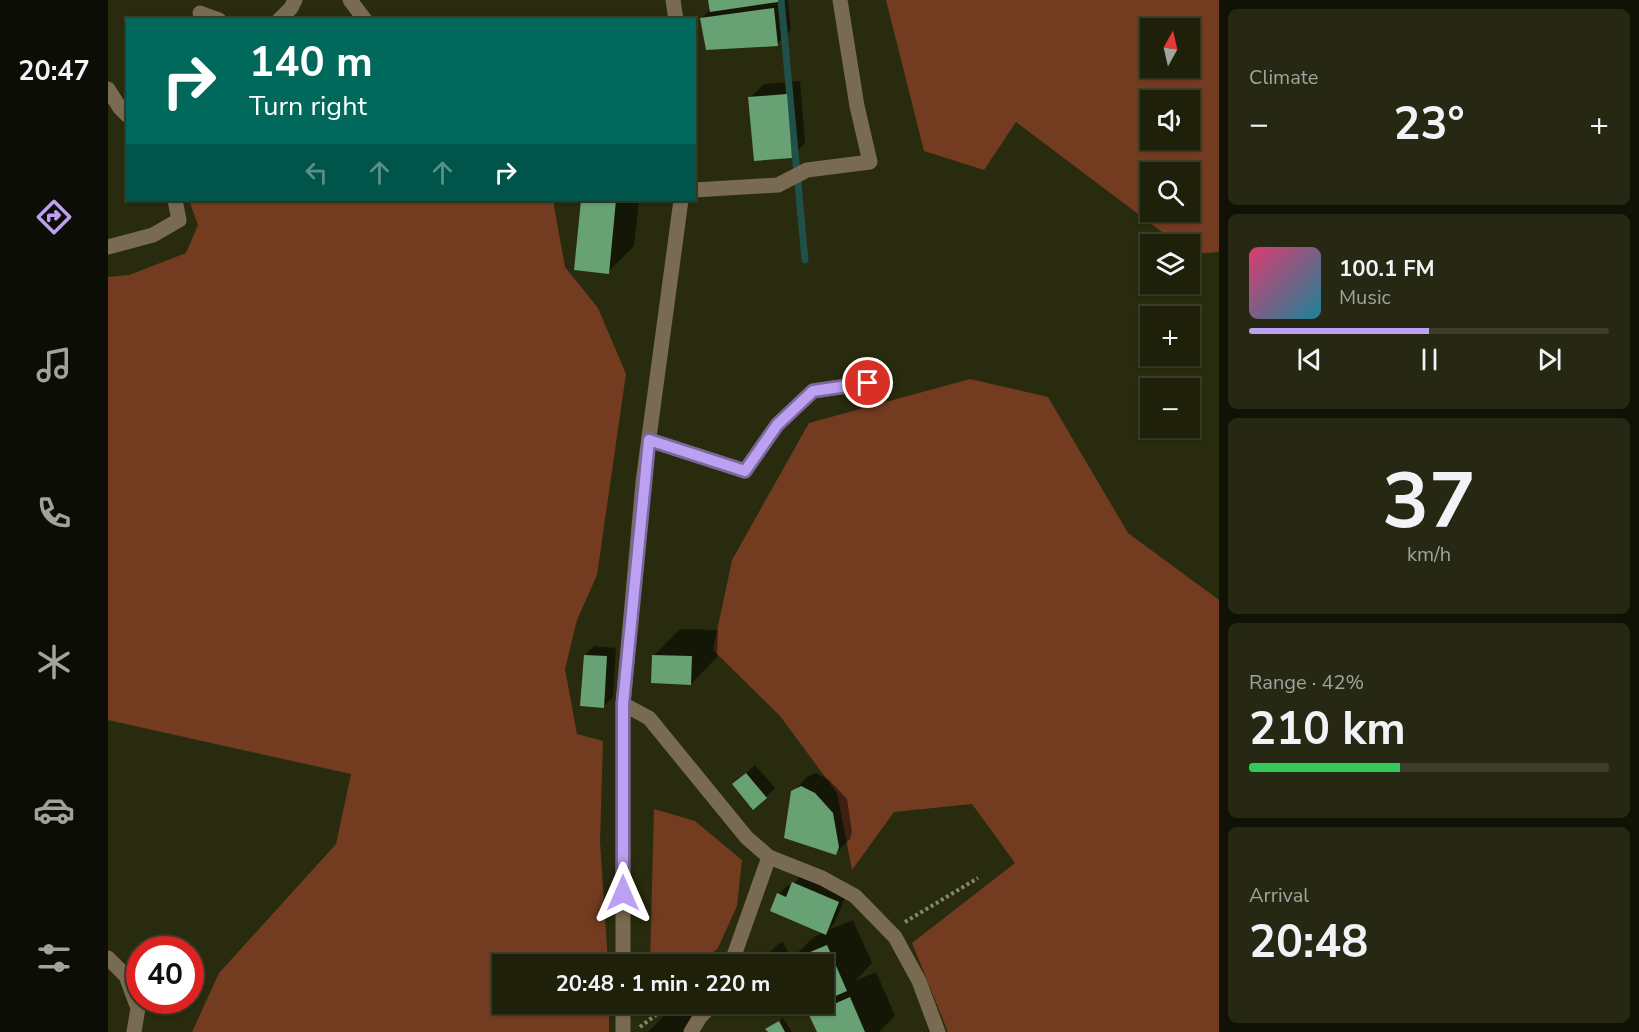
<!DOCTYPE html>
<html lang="en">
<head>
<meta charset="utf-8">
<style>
	body { margin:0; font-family:"Nunito Sans",sans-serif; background:#262813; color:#f1f3f6; height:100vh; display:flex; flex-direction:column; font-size:22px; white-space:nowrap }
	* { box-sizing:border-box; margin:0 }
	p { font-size:20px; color:#a1a39c }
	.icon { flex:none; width:33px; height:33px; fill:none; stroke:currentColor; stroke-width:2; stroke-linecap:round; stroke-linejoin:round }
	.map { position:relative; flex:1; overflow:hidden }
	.drawer { display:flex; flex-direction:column; gap:9px; padding:9px; background:#101206; width:420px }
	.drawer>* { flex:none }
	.guide { position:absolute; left:18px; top:18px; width:570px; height:183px; border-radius:0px; box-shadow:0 2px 4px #0004,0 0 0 2px #3c3e2b; background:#00695c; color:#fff; overflow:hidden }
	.needle { width:39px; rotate:8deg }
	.controls { position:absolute; left:1032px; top:18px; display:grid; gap:12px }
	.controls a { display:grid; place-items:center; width:60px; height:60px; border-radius:0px; background:#1e200a; box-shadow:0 2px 4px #0004,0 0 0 2px #3c3e2b; font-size:30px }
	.speed { position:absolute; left:18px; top:936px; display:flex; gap:12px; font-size:30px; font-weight:700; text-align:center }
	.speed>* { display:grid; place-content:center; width:78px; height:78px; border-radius:50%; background:#1e200a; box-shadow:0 2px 4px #0004,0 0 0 2px #3c3e2b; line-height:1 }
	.speed .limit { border:9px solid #d22; background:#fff; color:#111 }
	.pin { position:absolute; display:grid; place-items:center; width:51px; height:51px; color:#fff; margin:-26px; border:3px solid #fff; border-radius:50%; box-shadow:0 2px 6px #0007 }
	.me { position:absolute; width:66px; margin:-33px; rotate:0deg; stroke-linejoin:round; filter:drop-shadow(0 0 4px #0008) }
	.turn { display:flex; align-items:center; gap:21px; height:126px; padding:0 24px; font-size:27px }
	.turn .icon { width:78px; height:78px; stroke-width:2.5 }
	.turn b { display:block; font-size:42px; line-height:51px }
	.lanes { display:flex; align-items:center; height:57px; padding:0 24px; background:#0003; justify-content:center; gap:30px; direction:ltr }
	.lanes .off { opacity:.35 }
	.big { font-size:45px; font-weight:700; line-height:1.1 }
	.drawer .widget { flex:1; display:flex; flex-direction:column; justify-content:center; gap:9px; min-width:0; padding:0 21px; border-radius:9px; background:#262813 }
	.drawer .dial { align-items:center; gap:0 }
	.dial b { font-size:78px; line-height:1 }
	.song { display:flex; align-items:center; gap:18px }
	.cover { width:72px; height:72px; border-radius:9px; background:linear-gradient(135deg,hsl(340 70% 55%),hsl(190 70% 35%)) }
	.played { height:6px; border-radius:3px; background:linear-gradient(90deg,#bca0f2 50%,#3c3e2b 50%) }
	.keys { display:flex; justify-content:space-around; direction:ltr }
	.heat { display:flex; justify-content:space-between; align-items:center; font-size:33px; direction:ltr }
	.charge { height:9px; border-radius:4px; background:linear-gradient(90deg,#34c759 42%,#3c3e2b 0) }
	.trip { position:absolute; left:384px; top:954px; width:342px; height:60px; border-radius:0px; background:#1e200a; box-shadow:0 2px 4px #0004,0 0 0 2px #3c3e2b; font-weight:700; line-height:60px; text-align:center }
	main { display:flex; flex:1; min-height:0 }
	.tabs { display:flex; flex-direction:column; width:108px; justify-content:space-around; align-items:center; background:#0c0d04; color:#a1a39c }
	.tabs .icon { width:42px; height:42px }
	.tabs .selected { color:#bca0f2 }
	.tabs b { font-size:27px; color:#f1f3f6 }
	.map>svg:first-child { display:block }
</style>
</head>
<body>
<main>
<nav class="tabs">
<b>20:47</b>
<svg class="icon selected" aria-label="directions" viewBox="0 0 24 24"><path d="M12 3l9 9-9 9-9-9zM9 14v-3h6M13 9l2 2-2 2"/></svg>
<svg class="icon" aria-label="music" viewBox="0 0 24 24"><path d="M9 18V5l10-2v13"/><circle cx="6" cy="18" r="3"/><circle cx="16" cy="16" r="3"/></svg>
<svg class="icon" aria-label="phone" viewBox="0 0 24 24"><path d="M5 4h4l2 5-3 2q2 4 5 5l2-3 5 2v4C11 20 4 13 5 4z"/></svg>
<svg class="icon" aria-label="climate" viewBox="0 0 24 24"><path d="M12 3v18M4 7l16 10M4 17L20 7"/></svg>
<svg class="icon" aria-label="car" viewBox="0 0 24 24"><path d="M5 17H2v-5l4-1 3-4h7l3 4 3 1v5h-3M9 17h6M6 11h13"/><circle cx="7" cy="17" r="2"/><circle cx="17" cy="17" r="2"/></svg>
<svg class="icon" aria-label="filters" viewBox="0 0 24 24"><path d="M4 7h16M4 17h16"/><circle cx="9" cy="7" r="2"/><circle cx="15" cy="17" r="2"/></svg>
</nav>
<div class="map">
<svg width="1111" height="1032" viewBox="0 0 1111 1032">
	<rect width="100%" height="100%" fill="#282b0d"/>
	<!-- green -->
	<g fill="#733c20" fill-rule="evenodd">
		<path d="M 778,0 L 1111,0 L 1111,252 L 1082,254 L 1082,244 L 1070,244 L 908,122 L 876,170 L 816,151 ZM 1082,28 L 1082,68 L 1042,68 L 1042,28 ZM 1042,100 L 1082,100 L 1082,140 L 1042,140 ZM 1042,172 L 1082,172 L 1082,212 L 1042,212 Z"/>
		<polygon points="81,200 445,200 457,267 490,308 518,374 489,575 469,620 457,669 469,734 495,741 492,841 500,964 394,964 394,1004 501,1004 501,1032 84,1032 111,973 228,844 243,774 0,720 0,277 21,275 78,253 90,225"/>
		<polygon points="862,379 940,397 1020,533 1111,600 1111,1032 840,1032 804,943 907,863 864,804 786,812 744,870 729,793 672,716 605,650 624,560 701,423"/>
		<polygon points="546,809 587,821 634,860 629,906 610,948 591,964 542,964"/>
	</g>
	<!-- shadow -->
	<g fill="#0007">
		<polygon points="601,0 680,0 683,30 669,44 594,18 603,9"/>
		<polygon points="692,81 697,143 684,157 642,98 656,84"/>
		<polygon points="474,200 531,200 526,246 500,272 468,269"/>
		<polygon points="572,629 610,630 609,657 583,684 546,655"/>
		<polygon points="486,646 508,648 505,697 496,706 477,655"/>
		<polygon points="647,765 667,788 658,797 626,784"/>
		<polygon points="708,773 721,780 739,799 744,832 742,839 728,853 685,792 699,777"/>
		<polygon points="694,874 739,893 726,924 720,930 745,920 764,963 747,981 768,972 787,1016 771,1032 710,1032 703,1015 719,998 716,1000 716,964 658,964 656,958 670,944 675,942 683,959 706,937 716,932 671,894 680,885 684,887"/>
		<polygon points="565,1007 594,1008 593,1032 540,1032"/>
		<polygon points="675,1018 684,1032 661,1032 659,1029"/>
	</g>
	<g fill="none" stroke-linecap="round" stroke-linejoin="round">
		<!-- stream -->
		<polyline stroke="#1f514a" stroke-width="7" points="673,0 697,260"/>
	</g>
	<!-- building -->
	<g fill="#68a173">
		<polygon points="600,0 670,0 670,2 602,12"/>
		<polygon points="666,8 670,46 598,50 592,18"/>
		<polygon points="679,94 684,158 646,161 640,97"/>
		<polygon points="473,200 508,200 501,274 466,270"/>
		<polygon points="476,655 499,656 496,708 472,706"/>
		<polygon points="544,655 584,656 583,685 543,683"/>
		<polygon points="638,773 659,798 645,810 624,784"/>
		<polygon points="693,786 707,793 725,813 731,847 728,855 676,838 683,791"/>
		<polygon points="684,882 731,902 718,935 662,911 669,893 678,897"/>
		<polygon points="719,945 739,991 716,1001 716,964 679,964 678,962"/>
		<polygon points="661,955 666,964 657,964 654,958"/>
		<polygon points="742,997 757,1032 709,1032 701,1015"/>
		<polygon points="697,1004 711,1004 699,1009"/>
		<polygon points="671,1021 677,1032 660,1032 657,1029"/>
	</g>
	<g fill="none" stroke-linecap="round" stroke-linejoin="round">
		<!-- path -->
		<g stroke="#858870" stroke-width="4" stroke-dasharray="3 3" stroke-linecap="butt">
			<polyline points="797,922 870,878"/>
			<polyline points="532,1027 562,1004"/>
		</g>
		<!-- minor -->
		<g stroke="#796b52" stroke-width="15">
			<polyline points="242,0 257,20"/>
			<polyline points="565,0 568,20"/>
			<polyline points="92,13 111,20"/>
			<polyline points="171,20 183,8 187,0"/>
			<polyline points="0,89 12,108 20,116"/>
			<polyline points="586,190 670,185 699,170 762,162 749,106 732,0"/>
			<polyline points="0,247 45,235 71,220 67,200"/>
			<polyline points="541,440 637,471 669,425 705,391 760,383"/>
			<polyline points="515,704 541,718 639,838 661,857 714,878 747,896 787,937 811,981 830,1032"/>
			<polyline points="0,958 18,976 30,1008 26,1032"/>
			<polyline points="515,964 515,704 535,482 573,200"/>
			<polyline points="623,964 661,857"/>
			<polyline points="515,1004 515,1032"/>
			<polyline points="583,1032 592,1017 605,1004"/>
		</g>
	</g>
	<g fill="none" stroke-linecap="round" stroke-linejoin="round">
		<!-- route casing -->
		<g stroke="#7a689d" stroke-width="15">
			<polyline id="route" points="515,893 515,704 541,440 637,471 669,425 705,391 760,383"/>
		</g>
		<!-- route -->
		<use href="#route" stroke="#bca0f2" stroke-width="10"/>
	</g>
</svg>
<div class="controls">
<a><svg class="needle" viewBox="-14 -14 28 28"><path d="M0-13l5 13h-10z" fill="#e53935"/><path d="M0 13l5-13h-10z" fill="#a1a39c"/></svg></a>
<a><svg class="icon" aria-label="sound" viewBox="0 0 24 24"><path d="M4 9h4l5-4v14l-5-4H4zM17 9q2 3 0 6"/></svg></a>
<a><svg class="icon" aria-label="search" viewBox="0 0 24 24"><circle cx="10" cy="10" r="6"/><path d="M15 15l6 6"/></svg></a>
<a><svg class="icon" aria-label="layers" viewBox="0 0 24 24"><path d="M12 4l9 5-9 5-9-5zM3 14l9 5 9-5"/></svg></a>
<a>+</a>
<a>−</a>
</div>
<div class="speed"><div class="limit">40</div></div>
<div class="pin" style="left:760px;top:383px;background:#d93025"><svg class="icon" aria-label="arrive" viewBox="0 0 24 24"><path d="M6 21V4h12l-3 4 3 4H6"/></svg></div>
<svg class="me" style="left:515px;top:893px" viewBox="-20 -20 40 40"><path d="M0-17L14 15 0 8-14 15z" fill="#bca0f2" stroke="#fff" stroke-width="4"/></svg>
<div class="trip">20:48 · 1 min · 220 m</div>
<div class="guide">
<div class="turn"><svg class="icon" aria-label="right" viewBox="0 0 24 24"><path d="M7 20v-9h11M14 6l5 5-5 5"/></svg><div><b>140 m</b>Turn right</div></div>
<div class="lanes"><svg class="icon off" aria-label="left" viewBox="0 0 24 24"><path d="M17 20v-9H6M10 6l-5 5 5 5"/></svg><svg class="icon off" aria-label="ahead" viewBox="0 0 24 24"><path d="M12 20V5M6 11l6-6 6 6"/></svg><svg class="icon off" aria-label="ahead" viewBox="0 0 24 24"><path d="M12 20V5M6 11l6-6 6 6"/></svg><svg class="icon" aria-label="right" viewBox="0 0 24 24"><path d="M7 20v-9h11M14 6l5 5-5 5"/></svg></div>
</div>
</div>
<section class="drawer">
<div class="widget"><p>Climate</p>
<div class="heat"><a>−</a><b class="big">23°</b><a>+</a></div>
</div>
<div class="widget">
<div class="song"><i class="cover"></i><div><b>100.1 FM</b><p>Music</p></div></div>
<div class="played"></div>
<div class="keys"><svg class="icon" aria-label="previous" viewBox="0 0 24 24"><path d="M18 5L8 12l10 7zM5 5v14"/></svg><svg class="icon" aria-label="pause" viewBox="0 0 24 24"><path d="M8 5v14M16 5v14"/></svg><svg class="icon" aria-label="next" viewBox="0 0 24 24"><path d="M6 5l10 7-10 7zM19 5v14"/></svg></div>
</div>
<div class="widget dial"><b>37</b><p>km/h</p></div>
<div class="widget"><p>Range · 42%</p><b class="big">210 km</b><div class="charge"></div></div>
<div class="widget"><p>Arrival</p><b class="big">20:48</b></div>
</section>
</main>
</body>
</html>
